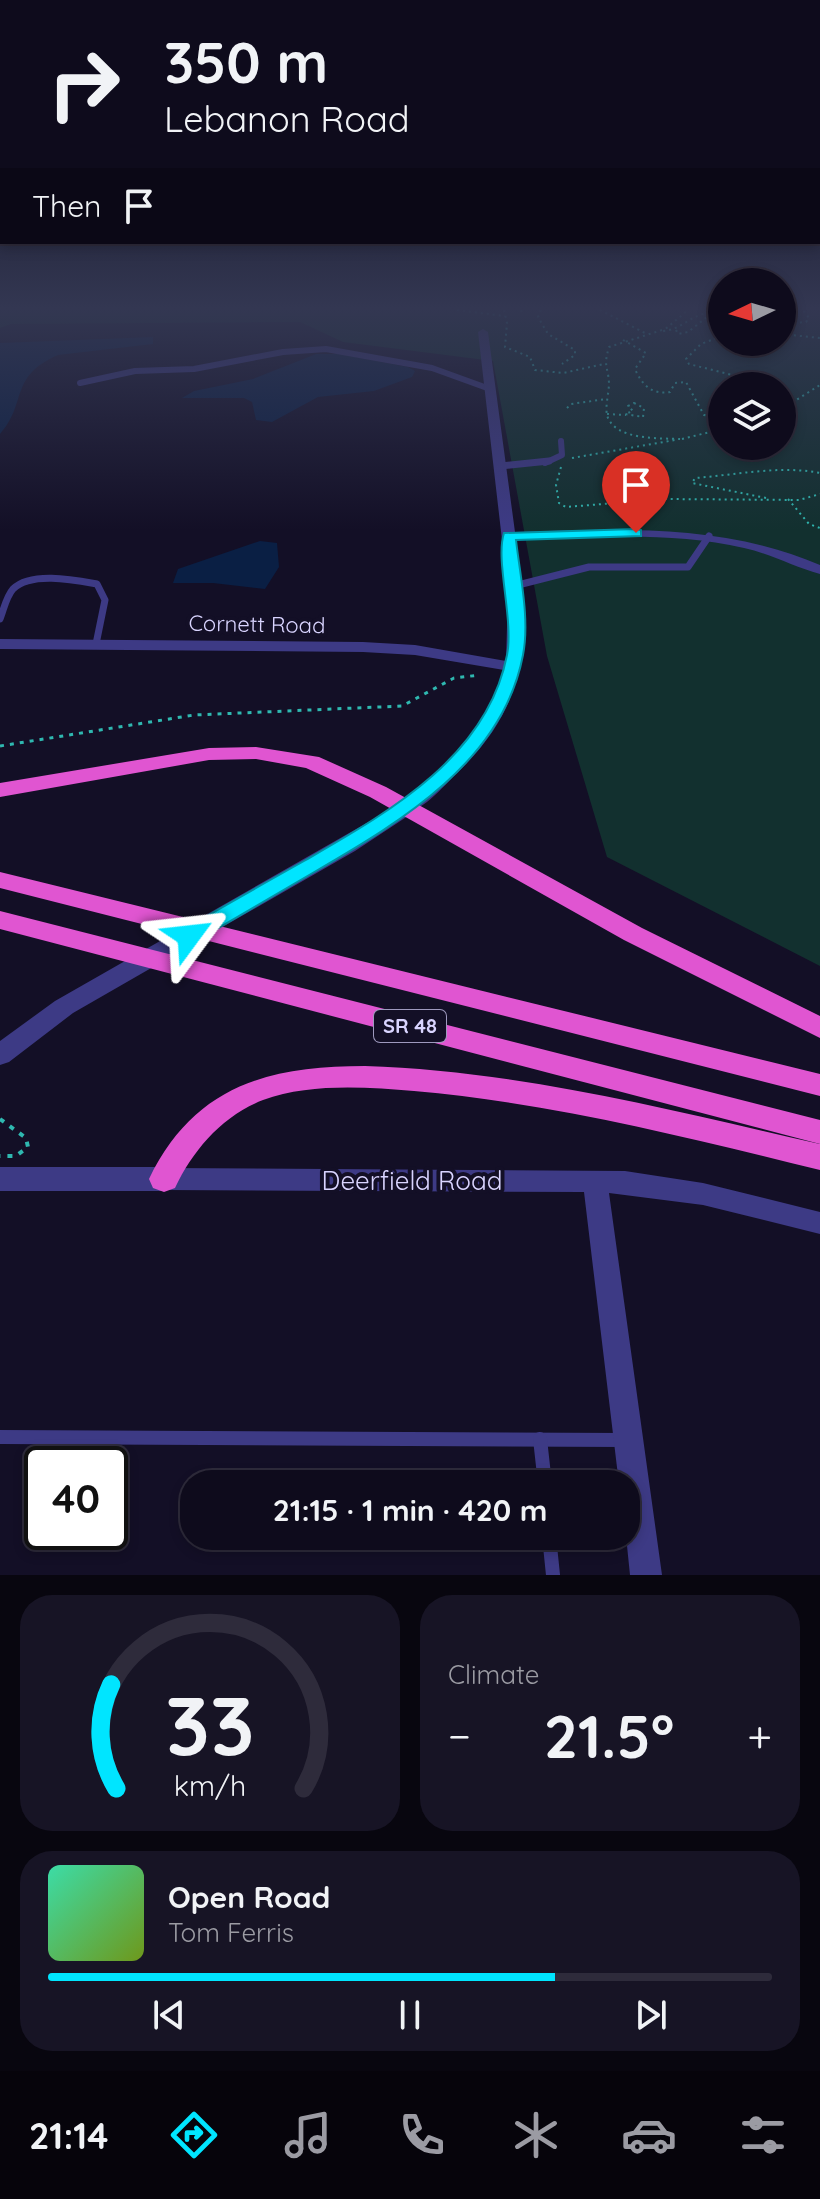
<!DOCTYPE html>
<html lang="en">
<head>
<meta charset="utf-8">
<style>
	body { margin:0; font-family:Quicksand,sans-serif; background:#171425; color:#f1f3f6; height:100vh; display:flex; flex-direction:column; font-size:30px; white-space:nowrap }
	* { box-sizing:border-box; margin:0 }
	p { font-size:26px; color:#9b9ba3 }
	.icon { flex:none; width:44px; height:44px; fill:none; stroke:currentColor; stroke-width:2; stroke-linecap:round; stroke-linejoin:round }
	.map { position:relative; height:1575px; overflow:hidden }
	.sheet { display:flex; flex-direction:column; gap:20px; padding:20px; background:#08060f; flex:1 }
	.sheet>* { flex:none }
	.banner { position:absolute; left:0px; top:0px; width:820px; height:244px; box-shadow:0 4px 12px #0003,0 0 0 2px #2e2b3b; background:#0e0b1c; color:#f1f3f6; overflow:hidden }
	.needle { width:52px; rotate:265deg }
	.fabs { position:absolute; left:708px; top:268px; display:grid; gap:16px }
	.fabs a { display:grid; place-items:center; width:88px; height:88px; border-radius:50%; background:#0e0b1c; box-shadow:0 4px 12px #0003,0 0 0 2px #2e2b3b; font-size:40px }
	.speed { position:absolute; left:24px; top:1446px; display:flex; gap:16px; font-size:40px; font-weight:700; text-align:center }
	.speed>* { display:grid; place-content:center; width:104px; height:104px; border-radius:50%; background:#0e0b1c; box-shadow:0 4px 12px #0003,0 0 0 2px #2e2b3b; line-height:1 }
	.speed .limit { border:4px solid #111; border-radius:12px; background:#fff; color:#111 }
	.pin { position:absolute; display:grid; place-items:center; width:68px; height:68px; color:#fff; margin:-82px -34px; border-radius:50% 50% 50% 0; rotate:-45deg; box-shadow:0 0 8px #0007 }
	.pin .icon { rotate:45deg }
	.me { position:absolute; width:88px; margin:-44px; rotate:60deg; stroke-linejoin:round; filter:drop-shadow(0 0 6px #0008) }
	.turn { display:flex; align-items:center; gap:28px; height:168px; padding:0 32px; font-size:36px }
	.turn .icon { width:104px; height:104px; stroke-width:2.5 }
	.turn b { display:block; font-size:56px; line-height:68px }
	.then { display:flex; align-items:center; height:76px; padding:0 32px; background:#0003; gap:16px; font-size:30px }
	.big { font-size:60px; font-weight:800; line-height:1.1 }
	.sheet .card { flex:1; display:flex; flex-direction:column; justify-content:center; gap:12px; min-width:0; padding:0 28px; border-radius:32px; background:#171425 }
	.sheet .dial { align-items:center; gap:0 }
	.dial svg { height:208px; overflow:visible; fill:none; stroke:#2e2b3b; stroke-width:7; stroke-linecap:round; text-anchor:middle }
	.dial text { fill:#f1f3f6; stroke:none }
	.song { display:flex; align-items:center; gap:24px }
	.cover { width:96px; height:96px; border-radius:12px; background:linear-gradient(135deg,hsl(160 70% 55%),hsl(80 70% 35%)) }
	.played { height:8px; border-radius:4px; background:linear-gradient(90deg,#00e5ff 70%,#2e2b3b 70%) }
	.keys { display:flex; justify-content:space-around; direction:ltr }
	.heat { display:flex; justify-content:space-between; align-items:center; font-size:44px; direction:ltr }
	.sheet .tiles { flex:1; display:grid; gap:20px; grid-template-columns:1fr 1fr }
	.card:last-child { grid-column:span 2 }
	.trip { position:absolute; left:180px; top:1470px; width:460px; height:80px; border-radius:32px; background:#0e0b1c; box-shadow:0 4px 12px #0003,0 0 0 2px #2e2b3b; font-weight:800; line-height:80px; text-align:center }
	.menu { display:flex; height:128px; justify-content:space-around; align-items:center; background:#06040b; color:#9b9ba3 }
	.menu .icon { width:56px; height:56px }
	.menu .current { color:#00e5ff }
	.menu b { font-size:36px; color:#f1f3f6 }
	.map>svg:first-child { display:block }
</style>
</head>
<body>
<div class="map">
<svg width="820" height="1575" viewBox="0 0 820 1575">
	<rect width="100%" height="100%" fill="#130f26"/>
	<!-- green -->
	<path fill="#12302f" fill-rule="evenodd" d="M 0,310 L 722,310 L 722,342 L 782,342 L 782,310 L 820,310 L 820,966 L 607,857 L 547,656 L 493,361 L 343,342 L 300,322 L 11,324 L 0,328 ZM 722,386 L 782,386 L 782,446 L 722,446 Z"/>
	<!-- water -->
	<g fill="#0a1f44">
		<path d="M 153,337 L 153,344 L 58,355 C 8,377 28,403 0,434 L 0,343 Z"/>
		<polygon points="316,354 339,354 408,367 415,371 412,377 374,391 318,397 272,422 256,420 252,402 244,398 182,398 194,391 253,379"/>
		<polygon points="260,541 277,543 279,567 265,589 213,583 173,583 178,569"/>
	</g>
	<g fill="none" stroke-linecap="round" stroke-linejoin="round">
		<!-- path-far2 -->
		<g stroke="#2fb8b0" stroke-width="2" stroke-dasharray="2 4" stroke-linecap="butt">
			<polyline points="457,310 505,316"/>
			<polyline points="504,310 507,323 505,347 530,357 535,370 563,373 604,364"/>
			<polyline points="521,310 522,314"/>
			<polyline points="541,310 538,317 548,334 575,350 575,355 562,364"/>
			<polyline points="600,310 645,333"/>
			<polyline points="782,324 806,322 809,318 803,310"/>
			<path d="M 662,330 L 609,347 C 603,367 608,366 609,383 C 609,393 605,406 607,415 C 614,441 661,438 681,439"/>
			<path d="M 676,330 L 678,334 L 688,332 L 712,313 C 693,312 682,330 663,331 L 688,310"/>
			<polyline points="782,334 820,338"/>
			<polyline points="722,336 701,344 686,359 689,364 732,375 733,386"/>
			<path d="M 623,340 L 646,353 L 635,369 C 642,385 652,395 670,392 L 675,383 L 686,382 L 704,415 L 722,419"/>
			<polygon points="634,403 644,408 643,417 625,414 633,411 628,406"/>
			<polyline points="567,408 571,404 606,399"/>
			<polyline points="782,409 820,385"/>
			<polyline points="607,414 626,415"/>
			<polyline points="682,439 722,429"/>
			<polyline points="572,458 675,440"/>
			<polyline points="561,467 556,485 559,503 566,507 665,499 799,500 820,494"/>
			<path d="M 766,498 L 692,483 L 695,478 C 736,475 779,465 820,473"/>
			<polyline points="788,499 809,524 820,528"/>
		</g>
		<!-- path-far1 -->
		<polyline stroke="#2fb8b0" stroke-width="3" stroke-dasharray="4 6" stroke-linecap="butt" points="0,746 194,715 402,706 454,678 480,675"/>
		<!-- path -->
		<polyline stroke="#2fb8b0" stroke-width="4" stroke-dasharray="5 7" stroke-linecap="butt" points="0,1119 26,1138 28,1147 16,1156 0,1156"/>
		<!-- service-far2 -->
		<g stroke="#3d3a85" stroke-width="6">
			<polyline points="80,383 135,371 194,369 283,352 326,349 432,368 490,389"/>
			<polyline points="545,463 562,455 561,441"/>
		</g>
		<!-- service-far1 -->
		<g stroke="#3d3a85" stroke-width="7">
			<polyline points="501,466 549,461"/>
			<polyline points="514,586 589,567 688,567 709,536"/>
			<path d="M 0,619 C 4,609 6,597 13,589 C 31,571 75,580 97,584 L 105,600 L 96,644"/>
		</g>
		<!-- service -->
		<g stroke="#3d3a85" stroke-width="14">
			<polyline points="0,1437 624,1440"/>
			<polyline points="540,1439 545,1484"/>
			<polyline points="549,1536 553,1575"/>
		</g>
		<!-- minor -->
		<g fill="#3d3a85" fill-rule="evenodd">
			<path d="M 483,329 L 488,332 L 515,532 C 620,529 721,523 820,565 L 820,574 C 794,567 771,554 744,548 C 670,531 592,538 516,540 C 528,639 533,701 455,775 C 442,788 425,808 407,813 L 398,807 L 401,803 C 445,767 490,728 504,670 L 415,655 L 363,652 L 0,649 L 0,639 L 363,642 L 415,645 L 506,661 L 508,592 L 478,332 Z"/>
			<polygon points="164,1168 625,1171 703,1183 820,1212 820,1234 703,1205 609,1193 662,1575 630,1575 626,1536 626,1484 619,1484 584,1192 164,1190 155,1186 152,1179 155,1172"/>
		</g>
		<!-- tertiary -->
		<g fill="#3d3a85" fill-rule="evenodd">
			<polygon points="407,800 417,807 414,812 355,851 73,1013 9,1062 0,1065 0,1041 55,1001"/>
			<polygon points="0,1167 164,1167 174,1171 178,1179 174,1187 164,1191 0,1191"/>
		</g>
		<!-- trunk -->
		<g fill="#e055d1" fill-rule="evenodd">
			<polygon points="256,747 319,757 386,787 642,928 820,1016 820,1038 624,940 370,797 306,768 256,759 209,760 0,797 0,783 209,748"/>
			<polygon points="0,872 820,1074 820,1096 0,888"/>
			<polygon points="0,911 820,1120 820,1144 0,929"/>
			<path d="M 365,1066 C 520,1071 670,1110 820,1144 L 820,1170 C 686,1137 552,1103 414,1091 C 366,1087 309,1083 263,1100 C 222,1116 193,1150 175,1188 L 164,1192 L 153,1188 L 149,1179 C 194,1086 268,1066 365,1066 Z"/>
		</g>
	</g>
	<!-- sky -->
	<linearGradient id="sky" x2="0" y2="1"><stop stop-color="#0a0815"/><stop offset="0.58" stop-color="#333752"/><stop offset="1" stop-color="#333752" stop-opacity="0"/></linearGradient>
	<rect width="820" height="531" fill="url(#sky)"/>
	<!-- route -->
	<path fill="#00e5ff" stroke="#0095a6" stroke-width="2" d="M 636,529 L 641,530 L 641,536 L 516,540 C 520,576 530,619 523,655 C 503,761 402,821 316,871 C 276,894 236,918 196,941 L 181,941 L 178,936 L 181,931 C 222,907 263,884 304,861 C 387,813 487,758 507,655 C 514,620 495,560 504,533 Z"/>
	<g text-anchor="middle" stroke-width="8" stroke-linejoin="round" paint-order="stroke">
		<!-- shield labels -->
		<rect fill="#130f26" stroke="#9e99be" stroke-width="2" x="374" y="1010" width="72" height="32" rx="6"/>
		<g font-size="20" font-weight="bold" fill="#d9d4ff">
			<text x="410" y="1033">SR 48</text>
		</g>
		<!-- street labels -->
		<g font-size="22" fill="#d9d4ff" stroke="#130f26">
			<text transform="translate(257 624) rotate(1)" y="8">Cornett Road</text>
		</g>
		<!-- near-street labels -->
		<g font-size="26" fill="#d9d4ff" stroke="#130f26">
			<text x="412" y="1190">Deerfield Road</text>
		</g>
	</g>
</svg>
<div class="fabs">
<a><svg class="needle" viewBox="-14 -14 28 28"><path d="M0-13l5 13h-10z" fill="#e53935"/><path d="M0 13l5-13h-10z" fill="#9b9ba3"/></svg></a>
<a><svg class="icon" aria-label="layers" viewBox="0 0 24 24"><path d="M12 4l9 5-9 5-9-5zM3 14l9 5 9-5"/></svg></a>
</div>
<div class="speed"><div class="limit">40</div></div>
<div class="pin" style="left:636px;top:533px;background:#d93025"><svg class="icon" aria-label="arrive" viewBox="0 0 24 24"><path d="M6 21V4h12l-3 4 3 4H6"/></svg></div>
<svg class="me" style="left:189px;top:936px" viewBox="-20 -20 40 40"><path d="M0-17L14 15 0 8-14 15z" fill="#00e5ff" stroke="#fff" stroke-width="4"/></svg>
<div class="trip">21:15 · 1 min · 420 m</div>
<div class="banner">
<div class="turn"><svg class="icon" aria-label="right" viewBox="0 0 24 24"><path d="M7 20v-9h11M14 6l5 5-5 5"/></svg><div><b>350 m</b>Lebanon Road</div></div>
<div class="then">Then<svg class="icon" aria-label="arrive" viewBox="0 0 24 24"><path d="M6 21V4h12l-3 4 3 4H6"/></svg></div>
</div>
</div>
<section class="sheet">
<div class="tiles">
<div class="card dial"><svg viewBox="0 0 100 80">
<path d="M14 69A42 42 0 1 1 86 69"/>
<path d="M14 69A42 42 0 0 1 12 29" stroke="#00e5ff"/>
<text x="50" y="56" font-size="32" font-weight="700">33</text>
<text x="50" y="72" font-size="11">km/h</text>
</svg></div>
<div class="card"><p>Climate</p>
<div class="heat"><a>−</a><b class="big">21.5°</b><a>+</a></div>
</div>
<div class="card">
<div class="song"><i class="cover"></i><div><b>Open Road</b><p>Tom Ferris</p></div></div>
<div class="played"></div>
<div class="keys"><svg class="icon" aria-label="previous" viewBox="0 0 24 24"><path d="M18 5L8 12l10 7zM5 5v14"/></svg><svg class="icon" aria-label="pause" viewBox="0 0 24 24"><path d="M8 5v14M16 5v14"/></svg><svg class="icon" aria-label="next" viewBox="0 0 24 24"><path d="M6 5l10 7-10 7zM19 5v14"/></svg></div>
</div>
</div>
</section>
<nav class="menu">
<b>21:14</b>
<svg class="icon current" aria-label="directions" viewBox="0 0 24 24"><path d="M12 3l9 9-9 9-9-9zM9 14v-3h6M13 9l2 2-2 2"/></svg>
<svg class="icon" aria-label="music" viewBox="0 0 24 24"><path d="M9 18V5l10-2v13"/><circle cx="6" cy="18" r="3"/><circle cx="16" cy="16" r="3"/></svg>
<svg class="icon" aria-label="phone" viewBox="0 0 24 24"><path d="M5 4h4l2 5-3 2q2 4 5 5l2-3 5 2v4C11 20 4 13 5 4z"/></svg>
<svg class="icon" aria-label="climate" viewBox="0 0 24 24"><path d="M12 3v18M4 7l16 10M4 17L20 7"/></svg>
<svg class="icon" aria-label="car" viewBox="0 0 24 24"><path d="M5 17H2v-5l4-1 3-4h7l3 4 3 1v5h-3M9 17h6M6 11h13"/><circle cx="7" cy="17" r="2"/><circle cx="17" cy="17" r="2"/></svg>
<svg class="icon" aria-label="filters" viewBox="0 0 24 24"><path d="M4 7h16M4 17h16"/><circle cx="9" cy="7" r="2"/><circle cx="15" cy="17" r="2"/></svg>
</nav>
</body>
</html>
